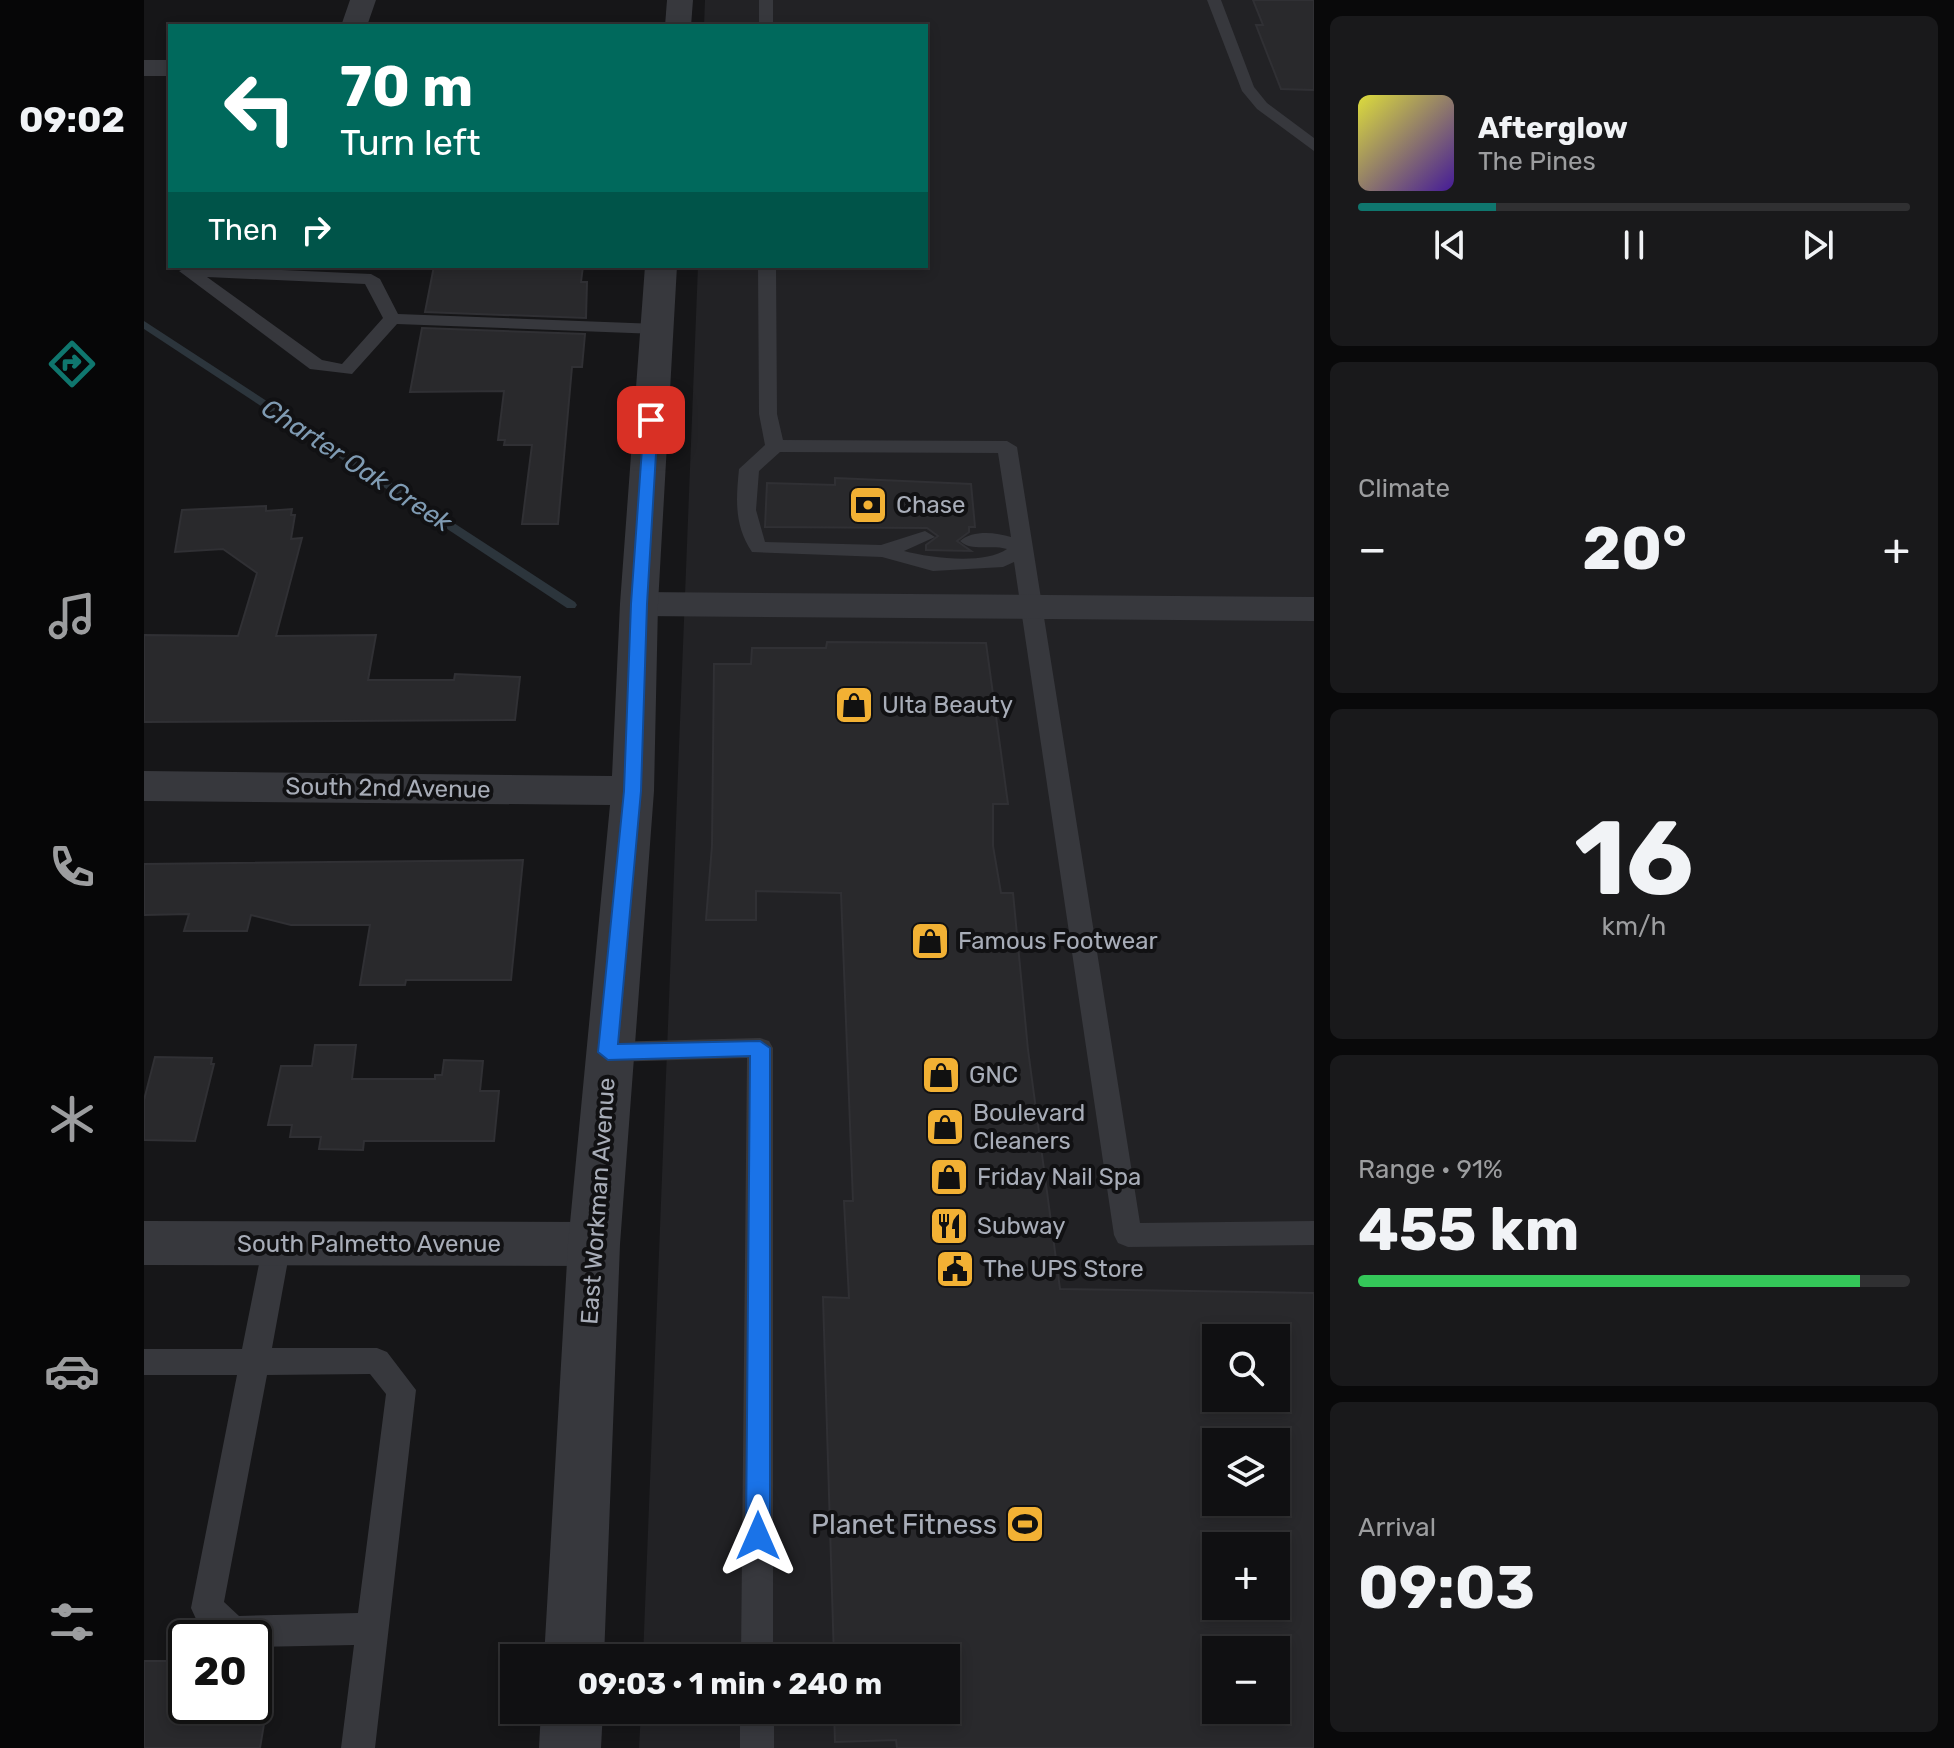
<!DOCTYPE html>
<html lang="en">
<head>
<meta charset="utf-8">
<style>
	body { margin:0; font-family:Rubik,sans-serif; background:#19191b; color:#f1f3f6; height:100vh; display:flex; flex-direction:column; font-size:30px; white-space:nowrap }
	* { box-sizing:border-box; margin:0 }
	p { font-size:26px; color:#9c9d9f }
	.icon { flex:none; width:44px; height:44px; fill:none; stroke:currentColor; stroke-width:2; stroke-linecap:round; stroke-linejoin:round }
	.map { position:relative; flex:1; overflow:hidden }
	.panel { display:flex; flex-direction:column; gap:16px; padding:16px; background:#09090a; width:640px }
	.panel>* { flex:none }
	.banner { position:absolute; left:24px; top:24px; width:760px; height:244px; border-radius:0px; box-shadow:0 4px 12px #0003,0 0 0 2px #303032; background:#00695c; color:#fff; overflow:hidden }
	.fabs { position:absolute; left:1058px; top:1324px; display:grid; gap:16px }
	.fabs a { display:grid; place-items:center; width:88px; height:88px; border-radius:0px; background:#101012; box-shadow:0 4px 12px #0003,0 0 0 2px #303032; font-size:40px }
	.speed { position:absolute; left:24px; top:1620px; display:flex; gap:16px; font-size:40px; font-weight:700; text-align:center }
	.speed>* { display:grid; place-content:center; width:104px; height:104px; border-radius:50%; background:#101012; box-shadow:0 4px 12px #0003,0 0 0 2px #303032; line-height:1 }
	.speed .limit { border:4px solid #111; border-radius:12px; background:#fff; color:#111 }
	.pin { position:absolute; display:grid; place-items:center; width:68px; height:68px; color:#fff; margin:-34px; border-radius:16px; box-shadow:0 4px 12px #0006 }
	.me { position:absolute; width:88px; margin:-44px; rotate:0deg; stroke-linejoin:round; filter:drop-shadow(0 0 6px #0008) }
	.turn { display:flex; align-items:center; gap:28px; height:168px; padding:0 40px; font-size:36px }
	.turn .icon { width:104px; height:104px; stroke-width:2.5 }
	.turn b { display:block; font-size:56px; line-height:68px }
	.then { display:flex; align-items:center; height:76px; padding:0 40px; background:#0003; gap:16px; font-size:30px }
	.big { font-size:60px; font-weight:700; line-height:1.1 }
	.panel .tile { flex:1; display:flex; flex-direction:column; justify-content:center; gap:12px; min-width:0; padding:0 28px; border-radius:12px; background:#19191b }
	.panel .dial { align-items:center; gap:0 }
	.dial b { font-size:104px; line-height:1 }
	.song { display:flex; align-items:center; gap:24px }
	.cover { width:96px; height:96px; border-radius:12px; background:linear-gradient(135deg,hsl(60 70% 55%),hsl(260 70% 35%)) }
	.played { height:8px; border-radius:4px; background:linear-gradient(90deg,#0f766e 25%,#303032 25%) }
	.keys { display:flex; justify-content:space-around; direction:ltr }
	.heat { display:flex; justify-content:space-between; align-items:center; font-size:44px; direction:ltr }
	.charge { height:12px; border-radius:6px; background:linear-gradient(90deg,#34c759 91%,#303032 0) }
	.trip { position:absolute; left:356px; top:1644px; width:460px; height:80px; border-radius:0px; background:#101012; box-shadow:0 4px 12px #0003,0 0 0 2px #303032; font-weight:700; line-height:80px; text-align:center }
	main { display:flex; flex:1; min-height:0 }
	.tab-bar { display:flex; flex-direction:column; width:144px; justify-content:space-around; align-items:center; background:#060607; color:#9c9d9f }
	.tab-bar .icon { width:56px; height:56px }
	.tab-bar .on { color:#0f766e }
	.tab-bar b { font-size:36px; color:#f1f3f6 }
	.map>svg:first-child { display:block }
</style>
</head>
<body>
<main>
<nav class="tab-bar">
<b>09:02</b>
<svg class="icon on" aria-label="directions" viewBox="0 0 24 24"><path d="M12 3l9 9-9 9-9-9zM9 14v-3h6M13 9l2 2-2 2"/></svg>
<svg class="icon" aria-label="music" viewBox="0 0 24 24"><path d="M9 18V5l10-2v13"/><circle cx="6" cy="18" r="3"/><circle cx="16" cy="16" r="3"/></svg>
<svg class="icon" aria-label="phone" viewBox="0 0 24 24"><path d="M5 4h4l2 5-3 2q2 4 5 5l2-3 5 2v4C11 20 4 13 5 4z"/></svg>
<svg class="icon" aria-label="climate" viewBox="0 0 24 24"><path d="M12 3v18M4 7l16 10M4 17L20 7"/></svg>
<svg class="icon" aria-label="car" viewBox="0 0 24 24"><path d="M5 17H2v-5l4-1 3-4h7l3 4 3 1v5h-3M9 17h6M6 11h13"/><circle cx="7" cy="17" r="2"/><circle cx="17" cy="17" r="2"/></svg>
<svg class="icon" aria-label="filters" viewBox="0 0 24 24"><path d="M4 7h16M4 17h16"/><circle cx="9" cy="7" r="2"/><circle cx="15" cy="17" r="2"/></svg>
</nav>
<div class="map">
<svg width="1170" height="1748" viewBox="0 0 1170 1748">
	<rect width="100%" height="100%" fill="#161618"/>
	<!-- built -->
	<path fill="#222225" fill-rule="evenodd" d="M 561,0 L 1170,0 L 1170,1748 L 495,1748 L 497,1710 L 802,1710 L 802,1658 L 499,1658 L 554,266 L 782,266 L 782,26 L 560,26 ZM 1072,1338 L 1132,1338 L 1132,1398 L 1072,1398 ZM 1072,1442 L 1132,1442 L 1132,1502 L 1072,1502 ZM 1072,1546 L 1132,1546 L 1132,1606 L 1072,1606 ZM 1072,1650 L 1132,1650 L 1132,1710 L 1072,1710 Z"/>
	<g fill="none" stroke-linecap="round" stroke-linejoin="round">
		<!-- stream -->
		<polygon fill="#2c353c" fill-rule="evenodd" points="0,321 431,602 433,605 431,608 423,608 0,329"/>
	</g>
	<!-- building -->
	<g fill="#29292c" stroke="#303034" stroke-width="2" fill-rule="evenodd">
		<polygon points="1109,0 1170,0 1170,90 1137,89 1112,25 1119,25"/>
		<polygon points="290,266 439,266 437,282 443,282 442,318 281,312"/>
		<polygon points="278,328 441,334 438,367 428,367 414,524 378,524 388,445 360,445 361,440 354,440 360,391 266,392"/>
		<polygon points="691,478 827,484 831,527 825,527 825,532 813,541 827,551 782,550 782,545 794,536 783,528 621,527 623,483 691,485"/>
		<polygon points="122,506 122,511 148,509 147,515 151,515 147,539 158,538 132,636 232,635 224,680 310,680 311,674 376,677 371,720 0,722 0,635 94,636 113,573 79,549 31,552 38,510"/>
		<path d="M 683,642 L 842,643 L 864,804 L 849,804 L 849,846 L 857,893 L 869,893 L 884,1050 L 916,1289 L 1170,1293 L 1170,1748 L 753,1748 L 752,1740 L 691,1742 L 690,1710 L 802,1710 L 802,1658 L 690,1658 L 679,1297 L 705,1298 L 700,1201 L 709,1201 L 697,893 L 612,891 L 612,920 L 562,920 L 568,846 L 570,664 L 607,664 L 608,648 L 682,648 ZM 1072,1338 L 1132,1338 L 1132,1398 L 1072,1398 ZM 1072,1442 L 1132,1442 L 1132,1502 L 1072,1502 ZM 1072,1546 L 1132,1546 L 1132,1606 L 1072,1606 ZM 1072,1650 L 1132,1650 L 1132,1710 L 1072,1710 Z"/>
		<polygon points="379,860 367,980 262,980 261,985 216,985 226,925 147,925 107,915 103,931 40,931 45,914 0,915 0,864"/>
		<polygon points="171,1045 212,1045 208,1079 291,1079 291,1075 298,1075 300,1060 339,1061 336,1091 355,1091 350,1141 220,1141 219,1150 175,1149 177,1137 146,1137 148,1125 124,1125 137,1066 168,1066"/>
		<polygon points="11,1057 68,1058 67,1064 70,1064 51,1141 0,1140 0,1100"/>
		<polygon points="0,1661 42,1661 42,1706 123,1706 116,1748 0,1748"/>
	</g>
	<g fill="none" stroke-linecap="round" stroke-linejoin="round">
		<!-- service -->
		<g fill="#37383d" fill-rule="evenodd">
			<rect x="615" y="0" width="14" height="26"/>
			<polygon points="1063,0 1077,0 1110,87 1123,103 1170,138 1170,151 1113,109 1098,91"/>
			<path d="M 48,266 L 227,274 L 236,279 L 254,314 L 513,324 L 522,329 L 513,334 L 253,324 L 208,374 L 166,369 L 35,271 ZM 63,277 L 221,284 L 239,318 L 198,364 L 178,360 Z"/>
			<path d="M 614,266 L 632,266 L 633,414 L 639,440 L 863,441 L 873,447 L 996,1223 L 1170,1221 L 1170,1245 L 984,1247 L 974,1243 L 970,1235 L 870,562 L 859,567 L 789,571 L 738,557 L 608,552 C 590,525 592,500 595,469 L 621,445 L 615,414 ZM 636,452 L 854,453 L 867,537 C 851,532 828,530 816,541 C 827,552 848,544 863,549 C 840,565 787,558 760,551 L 791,537 L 781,531 L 737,545 L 621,542 L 612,510 L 615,471 Z"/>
			<polygon points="616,1038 625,1041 629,1048 629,1658 597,1658 603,1058 464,1062 455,1059 451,1052 455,1045 464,1042"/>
			<path d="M 133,1232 L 143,1236 L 147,1244 L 128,1348 L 233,1348 L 243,1352 L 272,1390 L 231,1748 L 197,1748 L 210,1645 L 110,1647 L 110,1638 L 72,1638 L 52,1619 L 47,1608 L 93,1375 L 0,1375 L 0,1349 L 98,1349 L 119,1244 L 123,1236 ZM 226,1374 L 242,1394 L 214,1613 L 95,1616 L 80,1602 L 123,1375 Z"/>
			<rect x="596" y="1710" width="34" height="38"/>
		</g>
		<!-- minor -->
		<g fill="#37383d" fill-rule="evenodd">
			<polygon points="206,0 232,0 223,26 197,26"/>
			<rect x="0" y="60" width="26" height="16"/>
			<polygon points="495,592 1170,597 1170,621 495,616 481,613 476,604 481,595"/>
			<polygon points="0,1221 450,1222 468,1229 476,1244 468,1259 450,1266 0,1265"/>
		</g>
		<!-- tertiary -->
		<g fill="#37383d" fill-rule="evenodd">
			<polygon points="523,0 549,0 547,26 521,26"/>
			<polygon points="501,266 533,266 514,604 510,791 476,1244 460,1658 400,1658 424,1244 466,805 0,801 0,771 468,776 476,604"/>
			<polygon points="397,1710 459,1710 457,1748 395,1748"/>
		</g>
	</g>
	<!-- route -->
	<polygon fill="#1a73e8" stroke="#114b97" stroke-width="2" points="507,416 514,420 503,604 497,791 474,1044 616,1041 626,1048 626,1536 622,1544 614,1547 605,1544 602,1536 606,1056 464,1060 454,1052 480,791 487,604 500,420"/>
	<!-- icons -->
	<defs>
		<g id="bank-square" transform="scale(2)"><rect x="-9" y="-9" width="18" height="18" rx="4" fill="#f2b134" stroke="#111113"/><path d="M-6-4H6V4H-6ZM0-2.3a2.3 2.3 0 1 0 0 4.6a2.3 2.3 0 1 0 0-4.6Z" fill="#111"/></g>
		<g id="shop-square" transform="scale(2)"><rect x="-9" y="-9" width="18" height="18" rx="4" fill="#f2b134" stroke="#111113"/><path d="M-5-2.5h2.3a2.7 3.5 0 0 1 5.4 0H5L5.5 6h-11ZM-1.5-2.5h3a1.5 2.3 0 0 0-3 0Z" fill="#111"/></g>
		<g id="restaurant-square" transform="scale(2)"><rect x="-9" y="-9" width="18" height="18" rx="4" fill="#f2b134" stroke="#111113"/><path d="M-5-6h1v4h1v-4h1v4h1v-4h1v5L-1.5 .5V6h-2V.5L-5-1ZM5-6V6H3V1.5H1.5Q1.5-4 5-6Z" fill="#111"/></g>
		<g id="civic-square" transform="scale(2)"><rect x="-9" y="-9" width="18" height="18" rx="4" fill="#f2b134" stroke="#111113"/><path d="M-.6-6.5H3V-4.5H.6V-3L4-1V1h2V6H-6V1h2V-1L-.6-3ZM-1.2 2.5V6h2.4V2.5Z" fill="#111"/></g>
		<g id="stadium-square" transform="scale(2)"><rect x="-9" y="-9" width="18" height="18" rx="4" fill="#f2b134" stroke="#111113"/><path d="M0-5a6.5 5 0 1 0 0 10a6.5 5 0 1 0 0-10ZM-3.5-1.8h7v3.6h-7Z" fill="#111"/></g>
	</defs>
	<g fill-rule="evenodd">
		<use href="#bank-square" x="724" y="505"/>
		<use href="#shop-square" x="710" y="705"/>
		<use href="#shop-square" x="786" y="941"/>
		<use href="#shop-square" x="797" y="1075"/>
		<use href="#shop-square" x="801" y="1127"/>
		<use href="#shop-square" x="805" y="1177"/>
		<use href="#restaurant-square" x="805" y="1226"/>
		<use href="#civic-square" x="811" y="1269"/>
		<use href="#stadium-square" x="881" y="1524"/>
	</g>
	<g text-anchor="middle" stroke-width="8" stroke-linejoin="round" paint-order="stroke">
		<!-- poi labels -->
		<g font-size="24" fill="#a8adb8" stroke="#111113" text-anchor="start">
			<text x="752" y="513">Chase</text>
			<text x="738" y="713">Ulta Beauty</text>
			<text x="814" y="949">Famous Footwear</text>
			<text x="825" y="1083">GNC</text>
			<text x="829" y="1121">Boulevard<tspan x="829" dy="28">Cleaners</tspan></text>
			<text x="833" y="1185">Friday Nail Spa</text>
			<text x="833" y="1234">Subway</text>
			<text x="839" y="1277">The UPS Store</text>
		</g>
		<!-- street labels -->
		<g font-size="24" fill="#a8adb8" stroke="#111113">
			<text transform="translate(244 788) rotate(1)" y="8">South 2nd Avenue</text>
			<text transform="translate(454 1201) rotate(-86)" y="8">East Workman Avenue</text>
			<text x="225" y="1252">South Palmetto Avenue</text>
		</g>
		<!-- water labels -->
		<g font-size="26" font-style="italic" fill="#7f9bb3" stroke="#111113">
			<text transform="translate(213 465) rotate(33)" y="9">Charter Oak Creek</text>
		</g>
		<!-- near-poi labels -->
		<g font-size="28" fill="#a8adb8" stroke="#111113" text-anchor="end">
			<text x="853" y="1534">Planet Fitness</text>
		</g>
	</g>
</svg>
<div class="fabs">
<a><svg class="icon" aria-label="search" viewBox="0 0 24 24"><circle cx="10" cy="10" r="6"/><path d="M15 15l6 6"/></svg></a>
<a><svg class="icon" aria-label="layers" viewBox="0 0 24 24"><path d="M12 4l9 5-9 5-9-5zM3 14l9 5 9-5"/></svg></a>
<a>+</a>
<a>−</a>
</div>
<div class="speed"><div class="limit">20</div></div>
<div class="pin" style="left:507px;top:420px;background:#d93025"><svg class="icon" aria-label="arrive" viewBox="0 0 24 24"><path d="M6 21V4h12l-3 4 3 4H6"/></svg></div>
<svg class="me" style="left:614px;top:1536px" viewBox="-20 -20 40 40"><path d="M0-17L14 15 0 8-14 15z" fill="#1a73e8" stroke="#fff" stroke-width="4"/></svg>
<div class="trip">09:03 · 1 min · 240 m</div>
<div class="banner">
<div class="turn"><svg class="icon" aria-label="left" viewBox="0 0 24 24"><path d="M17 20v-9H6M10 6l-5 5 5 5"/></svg><div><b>70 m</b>Turn left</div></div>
<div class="then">Then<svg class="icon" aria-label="right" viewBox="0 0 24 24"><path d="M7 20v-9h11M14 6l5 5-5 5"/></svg></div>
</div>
</div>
<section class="panel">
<div class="tile">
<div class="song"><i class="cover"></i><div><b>Afterglow</b><p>The Pines</p></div></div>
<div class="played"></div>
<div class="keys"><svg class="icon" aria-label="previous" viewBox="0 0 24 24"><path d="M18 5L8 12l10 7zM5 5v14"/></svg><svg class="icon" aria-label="pause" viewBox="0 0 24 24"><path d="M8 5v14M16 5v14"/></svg><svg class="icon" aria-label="next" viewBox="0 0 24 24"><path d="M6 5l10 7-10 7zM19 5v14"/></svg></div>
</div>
<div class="tile"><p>Climate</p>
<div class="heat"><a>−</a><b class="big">20°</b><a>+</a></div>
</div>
<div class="tile dial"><b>16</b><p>km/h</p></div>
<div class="tile"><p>Range · 91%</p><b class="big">455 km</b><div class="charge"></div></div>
<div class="tile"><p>Arrival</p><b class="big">09:03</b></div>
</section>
</main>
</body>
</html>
